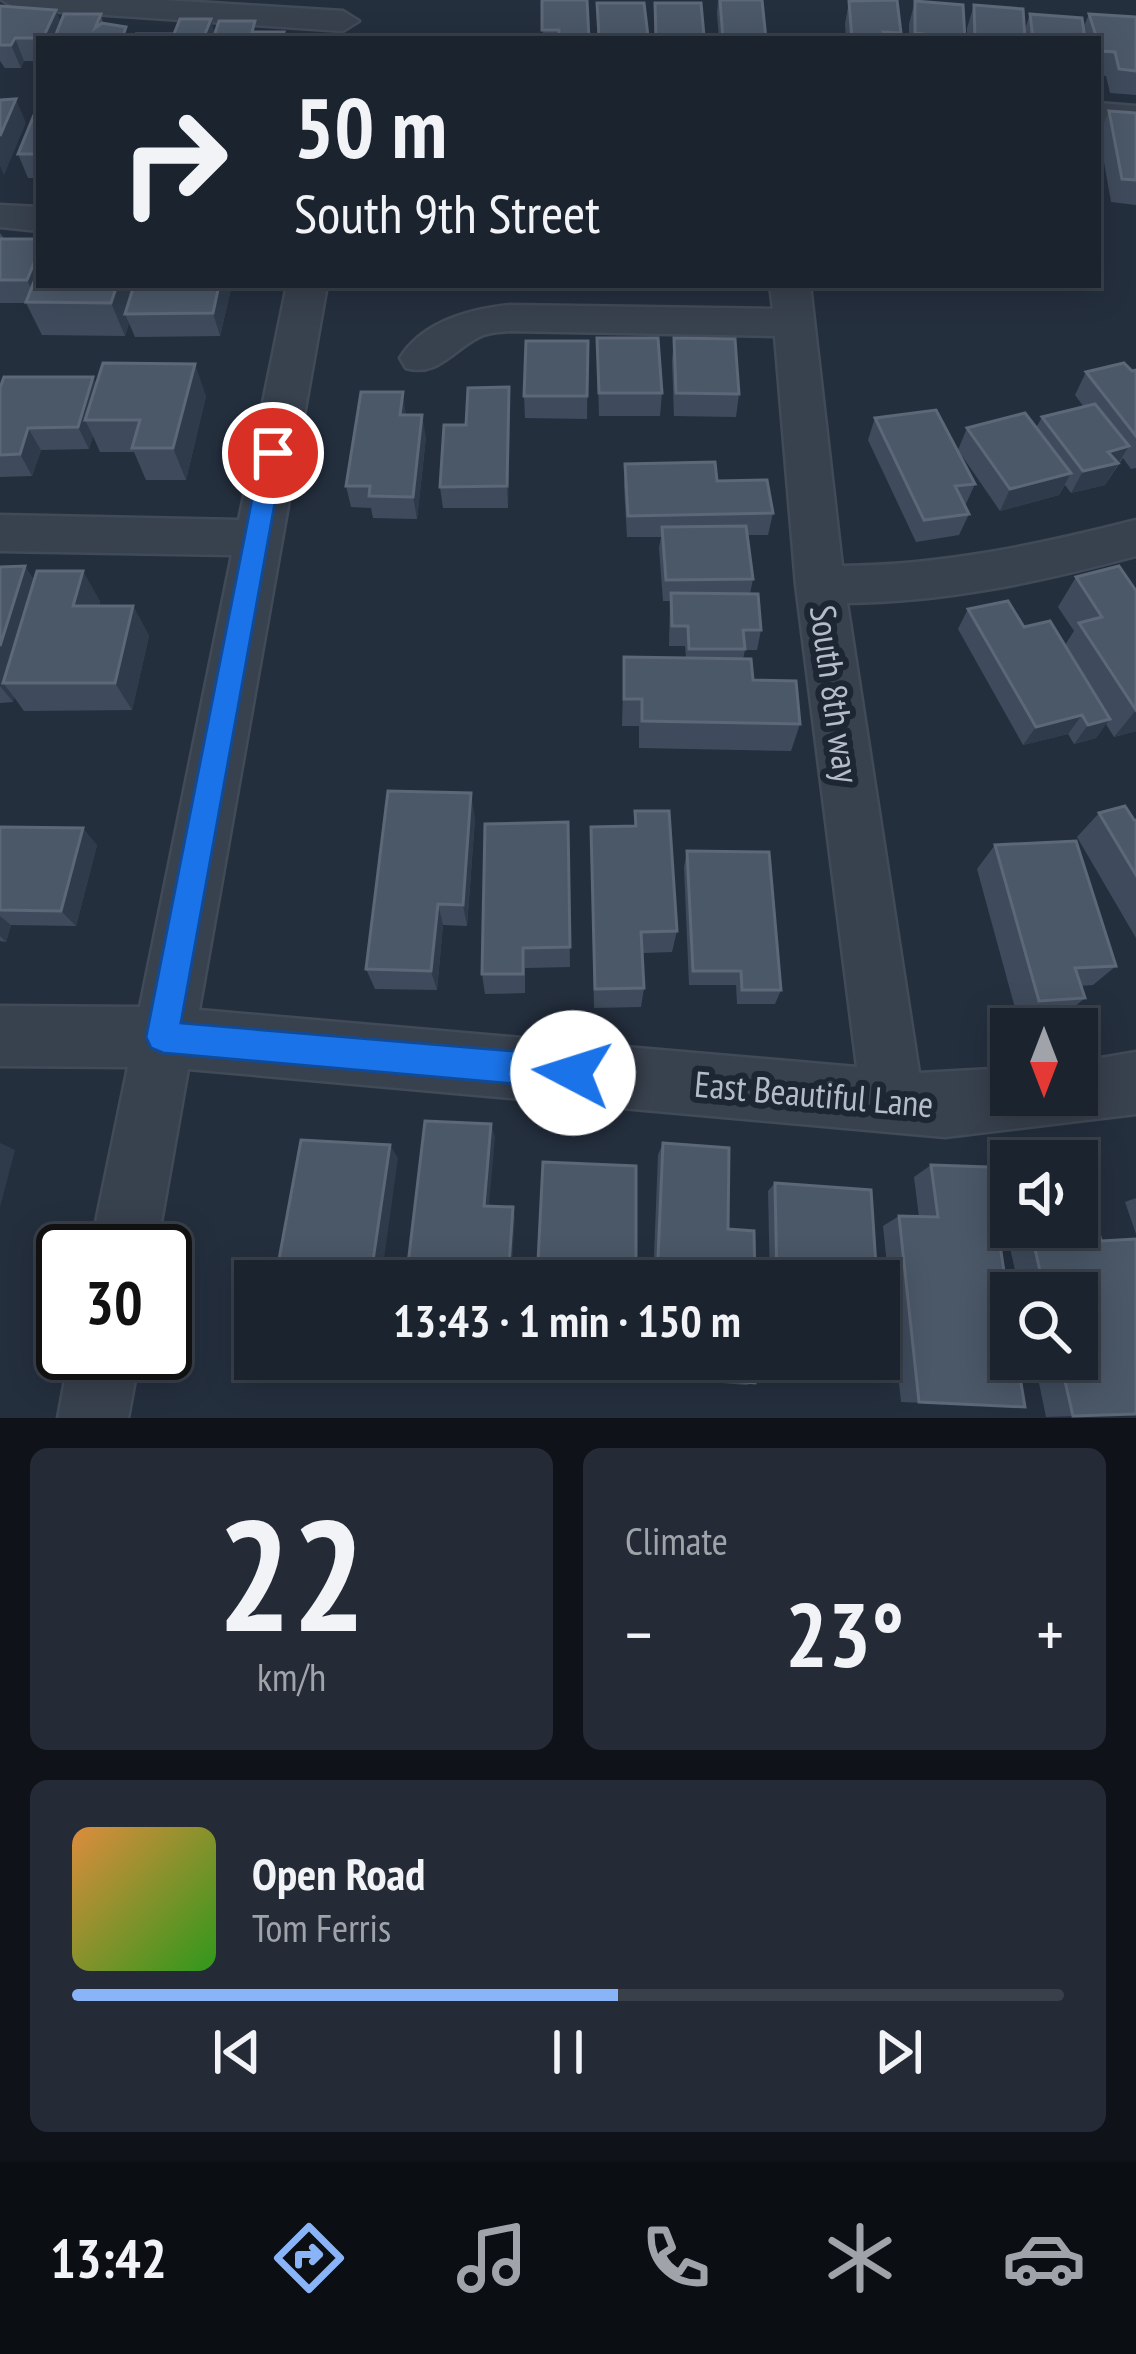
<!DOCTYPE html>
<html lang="en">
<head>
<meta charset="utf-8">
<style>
	body { margin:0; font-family:"PT Sans Narrow",sans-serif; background:#242b36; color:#f1f3f6; height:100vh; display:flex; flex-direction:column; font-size:45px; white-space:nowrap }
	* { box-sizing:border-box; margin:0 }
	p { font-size:39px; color:#a0a4aa }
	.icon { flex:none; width:66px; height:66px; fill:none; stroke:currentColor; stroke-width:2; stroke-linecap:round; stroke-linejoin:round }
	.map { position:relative; height:1418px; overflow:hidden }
	.details { display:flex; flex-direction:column; gap:30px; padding:30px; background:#0f1319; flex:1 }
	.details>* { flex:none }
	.guide { position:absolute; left:36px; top:36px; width:1065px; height:252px; border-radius:0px; box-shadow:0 6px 30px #0003,0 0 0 3px #39404a; background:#1b232e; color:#f1f3f6; overflow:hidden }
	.needle { width:78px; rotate:180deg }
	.buttons { position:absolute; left:990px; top:1008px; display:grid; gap:24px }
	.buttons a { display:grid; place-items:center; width:108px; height:108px; border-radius:0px; background:#1b232e; box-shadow:0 6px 30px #0003,0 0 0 3px #39404a; font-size:60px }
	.speed { position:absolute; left:36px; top:1224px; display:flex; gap:24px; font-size:60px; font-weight:700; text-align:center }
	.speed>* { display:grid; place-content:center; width:156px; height:156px; border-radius:50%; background:#1b232e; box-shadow:0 6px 30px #0003,0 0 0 3px #39404a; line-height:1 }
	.speed .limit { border:6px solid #111; border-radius:18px; background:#fff; color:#111 }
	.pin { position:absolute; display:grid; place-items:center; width:102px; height:102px; color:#fff; margin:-51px; border:6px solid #fff; border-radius:50%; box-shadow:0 3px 12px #0007 }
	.me { position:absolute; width:132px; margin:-66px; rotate:275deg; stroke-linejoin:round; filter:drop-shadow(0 0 9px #0008) }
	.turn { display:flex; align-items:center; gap:42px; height:252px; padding:0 60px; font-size:54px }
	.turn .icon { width:156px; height:156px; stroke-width:2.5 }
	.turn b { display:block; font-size:84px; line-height:102px }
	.big { font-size:90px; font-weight:700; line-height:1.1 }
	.details .card { flex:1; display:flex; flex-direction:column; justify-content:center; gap:18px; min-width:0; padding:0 42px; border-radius:18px; background:#242b36 }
	.details .dial { align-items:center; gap:0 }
	.dial b { font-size:156px; line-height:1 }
	.song { display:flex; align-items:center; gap:36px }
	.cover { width:144px; height:144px; border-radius:18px; background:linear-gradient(135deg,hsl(30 70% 55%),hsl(110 70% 35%)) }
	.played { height:12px; border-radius:6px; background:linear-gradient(90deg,#8ab4f8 55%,#39404a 55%) }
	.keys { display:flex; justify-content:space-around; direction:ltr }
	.heat { display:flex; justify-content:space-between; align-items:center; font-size:66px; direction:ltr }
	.details .tiles { flex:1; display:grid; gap:30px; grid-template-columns:1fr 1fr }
	.card:last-child { grid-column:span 2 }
	.trip { position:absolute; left:234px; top:1260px; width:666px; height:120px; border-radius:0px; background:#1b232e; box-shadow:0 6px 30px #0003,0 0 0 3px #39404a; font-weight:700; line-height:120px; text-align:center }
	.tab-bar { display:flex; height:192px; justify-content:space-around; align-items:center; background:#0b0e12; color:#a0a4aa }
	.tab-bar .icon { width:84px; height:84px }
	.tab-bar .active { color:#8ab4f8 }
	.tab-bar b { font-size:54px; color:#f1f3f6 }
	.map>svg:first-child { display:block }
</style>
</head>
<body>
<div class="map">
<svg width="1136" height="1418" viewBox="0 0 1136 1418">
	<rect width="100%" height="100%" fill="#242f3e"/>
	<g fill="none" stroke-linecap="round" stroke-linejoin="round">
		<!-- street casing -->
		<g stroke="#414a57" stroke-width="5">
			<g id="street">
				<polygon points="2,0 164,0 343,11 359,21 343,31 18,9"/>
				<polygon points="1098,103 1136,106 1136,126 1098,123"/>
				<polygon points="0,205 39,207 39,231 0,227"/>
				<path d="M 287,285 L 327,285 L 199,1010 L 857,1067 L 796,585 L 775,336 L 510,331 C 500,332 488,332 479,337 C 453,350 438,377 406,368 L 400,358 C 423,321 471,309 510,305 L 773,309 L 770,285 L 810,285 L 842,566 C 943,565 1038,545 1136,520 L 1136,556 C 1039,582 947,602 847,603 L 919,1073 L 1011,1068 L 1011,1095 L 1077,1095 L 1077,1062 L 1136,1052 L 1136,1114 L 945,1137 L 188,1069 L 156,1251 L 90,1251 L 128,1067 L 0,1066 L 0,1006 L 140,1007 L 232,555 L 0,551 L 0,515 L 239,520 Z"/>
				<polygon points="70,1353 140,1353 128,1418 58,1418"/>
			</g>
		</g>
		<!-- street -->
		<use href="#street" fill="#38414e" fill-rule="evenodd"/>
	</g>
	<!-- wall -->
	<g fill="#3f4b5c">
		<polygon points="542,0 589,39 543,39"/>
		<polygon points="718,0 762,0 766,39 719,39 717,13"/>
		<polygon points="849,1 901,33 899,39 846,39 845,24"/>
		<polygon points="915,1 965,39 909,39 909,24"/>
		<polygon points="597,3 644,3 648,39 597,39"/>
		<polygon points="655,3 701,3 704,39 654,39"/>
		<polygon points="974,5 1024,32 1030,14 1083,28 1089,14 1136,17 1136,95 1110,93 1106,76 1098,75 1098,39 967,39 967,28"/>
		<polygon points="0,6 61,22 101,14 103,23 130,39 39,39 39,61 24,61 21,68 5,68 0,61"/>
		<polygon points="1109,111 1136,113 1136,205 1111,202 1099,134"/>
		<polygon points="39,115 39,178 28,178 18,154"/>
		<polygon points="0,233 39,285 232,285 220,336 135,337 129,323 125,336 42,335 26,303 0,303"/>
		<rect x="486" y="285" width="41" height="3"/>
		<polygon points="597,338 662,393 660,416 599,416"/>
		<polygon points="674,338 739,394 736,417 674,416 672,361"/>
		<polygon points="588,341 587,419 525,418 524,396"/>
		<polygon points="1136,370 1136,468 1131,469 1123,458 1105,485 1071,493 1065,485 1059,495 1000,511 958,450 967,428 1036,428 1042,417 1084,407 1075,395 1086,372"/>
		<polygon points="96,384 206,396 186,480 146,480 134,452 100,452 93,436 89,449 41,450 32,476 0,477 0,388"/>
		<polygon points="509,387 508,508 443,508 440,487"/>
		<polygon points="406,415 426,437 417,519 373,518 371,508 351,507 346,486"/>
		<polygon points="875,418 975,484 965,506 969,514 959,535 916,542 868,440"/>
		<polygon points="625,464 717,481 773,513 768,535 747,535 753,579 750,594 761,630 757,650 745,650 743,659 753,680 800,724 791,751 639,748 639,726 622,726 624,657 686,658 685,646 669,646 670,601 663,601 659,548 661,537 627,537 624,486"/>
		<polygon points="0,567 35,581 100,601 99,606 133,606 149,636 132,710 24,711 14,697 13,702 0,703"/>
		<polygon points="1076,577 1136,591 1136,731 1114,737 1106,724 1096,738 1074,744 1068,734 1023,745 958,629 968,609 1024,627 1065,645 1074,631 1058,607"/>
		<polygon points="635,811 677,931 672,952 643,953 644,988 641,1007 594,1008 591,827 634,826"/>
		<polygon points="1099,813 1136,820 1136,938 1077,837"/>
		<polygon points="475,818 467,926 443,925 437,990 375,989 366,969"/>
		<polygon points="568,822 570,967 525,968 525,993 485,994 482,974"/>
		<polygon points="0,827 97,845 76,926 11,925 6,942 0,941"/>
		<polygon points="995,845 1116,966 1093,985 1081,986 1085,998 1062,1017 1018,1019 977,869"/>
		<polygon points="687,851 781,990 775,1004 737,1004 736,985 689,985 684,867"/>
		<polygon points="663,1143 728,1229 755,1281 653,1281 658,1155"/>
		<polygon points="1066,1161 1081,1161 1101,1241 1136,1239 1136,1414 1046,1417 1034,1359 1077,1359 1077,1293 1020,1293 994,1175 1011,1165 1011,1227 1077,1227 1077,1161"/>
		<polygon points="931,1165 1025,1407 901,1402 883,1226 899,1216 919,1217 914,1177"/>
		<polygon points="775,1183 877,1281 770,1281 768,1191"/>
		<polygon points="1136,1198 1136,1234 1125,1202"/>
		<polygon points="432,1359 506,1359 506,1363"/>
		<polygon points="650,1359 755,1359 755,1383 746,1385 650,1377"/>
	</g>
	<!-- shaded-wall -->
	<g fill="#2f3b4b">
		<polygon points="56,10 65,33 62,39 44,39"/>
		<polygon points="211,19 216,39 203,39"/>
		<polygon points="15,38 24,61 21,68 11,45"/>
		<polygon points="16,99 26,123 4,175 0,166 0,136"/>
		<polygon points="39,251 39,285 45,285 38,303 27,280"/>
		<polygon points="117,285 142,285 125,314 129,323 125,336 111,303"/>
		<polygon points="219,285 232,285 220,336 213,313"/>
		<polygon points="195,364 206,396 186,480 173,448"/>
		<polygon points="93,377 103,399 85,420 93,436 89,449 78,427"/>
		<polygon points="509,387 510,410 508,508 507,486"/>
		<polygon points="403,392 406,415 400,415"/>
		<polygon points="422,415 426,437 417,519 413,497"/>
		<polygon points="28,428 41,450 32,476 20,454"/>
		<polygon points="1129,446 1105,485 1071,493 1083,471 1108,452"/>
		<polygon points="1071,473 1059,495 1000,511 1010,489"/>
		<polygon points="25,566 45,596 3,683 14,697 13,702 0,686 0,646"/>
		<polygon points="83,571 100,601 91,636 73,606"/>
		<polygon points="133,606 149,636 132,710 115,683"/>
		<polygon points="1136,710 1136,731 1114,737"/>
		<polygon points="1082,715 1068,734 1023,745 1036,727"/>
		<polygon points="1110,719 1096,738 1074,744 1088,725"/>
		<polygon points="471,793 475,818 467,926 463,905"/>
		<polygon points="83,828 97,845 76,926 61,911"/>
		<polygon points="438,904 443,925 437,990 431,971"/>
		<polygon points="0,916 11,925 6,942 0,936"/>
		<polygon points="491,1124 495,1137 488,1216 484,1206"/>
		<polygon points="0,1143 15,1150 0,1207"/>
		<polygon points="390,1145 398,1158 381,1281 370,1281"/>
		<polygon points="513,1207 515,1217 511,1281 508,1281"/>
	</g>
	<!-- building -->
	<g fill="#4b5868" stroke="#5c6777" stroke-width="3">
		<polygon points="542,0 587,0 589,39 559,39 559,30 542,30"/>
		<polygon points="720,0 762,0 766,39 723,39"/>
		<polygon points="897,0 901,33 883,32 884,39 852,39 849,1"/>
		<polygon points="915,1 963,5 965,39 933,39 933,35 915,33"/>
		<polygon points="597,3 644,3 648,36 599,36"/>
		<polygon points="655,3 701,3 704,36 656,35"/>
		<polygon points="974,5 1023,9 1025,39 975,39"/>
		<polygon points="0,6 56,10 43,38 15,38 11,45 0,45"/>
		<polygon points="64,14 101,14 95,28 102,23 126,27 122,39 54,39"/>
		<polygon points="1030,14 1082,18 1085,39 1033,39"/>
		<polygon points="1089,14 1136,17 1136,71 1119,69 1115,52 1101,51"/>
		<polygon points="180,19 211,19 203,39 133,39 136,34 174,34"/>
		<polygon points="219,21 255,21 252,32 284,32 282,39 213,39"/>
		<polygon points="16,99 0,136 0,100"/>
		<polygon points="1109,111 1136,113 1136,180 1122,179"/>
		<polygon points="34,115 39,115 39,154 18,154"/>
		<polygon points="0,239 39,239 39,251 27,280 0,280"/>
		<polygon points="39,269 39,285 117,285 111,303 26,302"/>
		<polygon points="134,285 219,285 213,313 125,314"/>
		<polygon points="597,338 658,338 662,393 599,393"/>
		<polygon points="674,338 735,339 739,394 676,393"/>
		<polygon points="526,341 588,341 587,396 524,396"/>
		<polygon points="103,363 195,364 173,448 132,448 140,420 85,420"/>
		<polygon points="1124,363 1132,371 1136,370 1136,436 1086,372"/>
		<polygon points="4,377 93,377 78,427 28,428 20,454 0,455 0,388"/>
		<polygon points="509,387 507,486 440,487 444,425 466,425 468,388"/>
		<polygon points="361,392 403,392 400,415 422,415 413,497 369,496 370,486 346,486"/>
		<polygon points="1095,404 1129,446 1108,452 1118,463 1083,471 1042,417"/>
		<polygon points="936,410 975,484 955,486 969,514 924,520 875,418"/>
		<polygon points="1025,413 1071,473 1010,489 967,428"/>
		<polygon points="715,462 717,481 767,480 773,513 628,516 625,464"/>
		<polygon points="746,526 753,579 666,580 662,527"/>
		<polygon points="25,566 0,646 0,567"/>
		<polygon points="1119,566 1136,591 1136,710 1079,623 1102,617 1076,577"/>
		<polygon points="37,571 83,571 73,606 133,606 115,683 3,683"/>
		<polygon points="671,593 758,594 761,630 743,630 745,649 689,649 688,626 672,626"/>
		<polygon points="1008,601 1024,627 1050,621 1110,719 1088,725 1082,715 1036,727 968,609"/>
		<polygon points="624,657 751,659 753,680 796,681 800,724 642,721 642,699 624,699"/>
		<polygon points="388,791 471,793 463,905 438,904 431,971 366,969"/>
		<polygon points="1125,806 1134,820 1136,820 1136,875 1099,813"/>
		<polygon points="635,811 669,811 677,931 641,932 644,988 595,989 591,827 636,826"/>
		<polygon points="568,822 570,947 523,948 523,974 482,974 485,824"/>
		<polygon points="0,827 83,828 61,911 0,910"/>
		<polygon points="1076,841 1116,966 1075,968 1085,998 1039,1001 995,845"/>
		<polygon points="687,851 769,852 781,990 742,990 741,971 693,971"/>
		<polygon points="425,1121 491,1124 484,1206 513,1207 508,1281 406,1281"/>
		<polygon points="301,1140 390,1145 370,1281 275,1281"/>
		<polygon points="663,1143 729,1148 728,1229 754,1231 755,1281 657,1281"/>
		<polygon points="1066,1161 1081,1161 1101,1241 1136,1239 1136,1414 1073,1416 1060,1359 1077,1359 1077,1293 1045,1293 1030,1227 1077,1227 1077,1161"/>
		<polygon points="543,1162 636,1166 636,1281 537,1281"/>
		<polygon points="931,1165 988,1167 1011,1317 1011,1359 1017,1359 1025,1407 919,1402 899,1216 938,1217"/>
		<polygon points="775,1183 871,1190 877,1281 777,1281"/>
		<polygon points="655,1359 755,1359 755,1383 654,1375"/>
	</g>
	<!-- route -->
	<polygon fill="#1a73e8" stroke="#114b97" stroke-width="3" points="273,445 284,453 181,1023 573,1056 585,1061 590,1073 585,1084 573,1089 163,1053 151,1048 146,1037 261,453"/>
	<g text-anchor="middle" stroke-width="12" stroke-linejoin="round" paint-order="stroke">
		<!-- street labels -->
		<g font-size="36" fill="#b4bcc9" stroke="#1d2633">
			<text transform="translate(835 694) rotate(82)" y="13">South 8th way</text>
			<text transform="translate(814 1094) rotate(5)" y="13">East Beautiful Lane</text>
		</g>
	</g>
</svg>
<div class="buttons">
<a><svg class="needle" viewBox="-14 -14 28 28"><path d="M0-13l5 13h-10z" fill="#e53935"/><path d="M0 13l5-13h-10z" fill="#a0a4aa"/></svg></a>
<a><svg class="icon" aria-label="sound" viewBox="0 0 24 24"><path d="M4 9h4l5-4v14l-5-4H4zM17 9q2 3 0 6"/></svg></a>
<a><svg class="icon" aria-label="search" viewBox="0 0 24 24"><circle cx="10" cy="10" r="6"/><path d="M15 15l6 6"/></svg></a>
</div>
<div class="speed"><div class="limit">30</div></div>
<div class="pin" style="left:273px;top:453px;background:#d93025"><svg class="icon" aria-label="arrive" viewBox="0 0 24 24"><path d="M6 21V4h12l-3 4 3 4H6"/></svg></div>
<svg class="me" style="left:573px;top:1073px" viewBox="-20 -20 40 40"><circle r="19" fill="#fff"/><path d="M0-13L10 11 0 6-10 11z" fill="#1a73e8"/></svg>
<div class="trip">13:43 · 1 min · 150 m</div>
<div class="guide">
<div class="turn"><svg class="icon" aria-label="right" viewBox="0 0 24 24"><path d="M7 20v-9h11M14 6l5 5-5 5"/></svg><div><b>50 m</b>South 9th Street</div></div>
</div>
</div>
<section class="details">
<div class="tiles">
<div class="card dial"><b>22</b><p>km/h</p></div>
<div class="card"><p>Climate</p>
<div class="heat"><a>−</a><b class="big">23°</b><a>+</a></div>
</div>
<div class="card">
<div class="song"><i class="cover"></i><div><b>Open Road</b><p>Tom Ferris</p></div></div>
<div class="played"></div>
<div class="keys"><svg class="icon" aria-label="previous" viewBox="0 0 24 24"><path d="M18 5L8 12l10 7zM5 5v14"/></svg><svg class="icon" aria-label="pause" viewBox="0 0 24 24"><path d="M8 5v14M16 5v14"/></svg><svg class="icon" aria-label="next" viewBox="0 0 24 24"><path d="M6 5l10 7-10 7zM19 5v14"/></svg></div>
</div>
</div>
</section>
<nav class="tab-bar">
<b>13:42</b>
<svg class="icon active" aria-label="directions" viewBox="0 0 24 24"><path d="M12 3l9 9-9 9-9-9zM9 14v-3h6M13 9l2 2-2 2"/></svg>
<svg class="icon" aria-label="music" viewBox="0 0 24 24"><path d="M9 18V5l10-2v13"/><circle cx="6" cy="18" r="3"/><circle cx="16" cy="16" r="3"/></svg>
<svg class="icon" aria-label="phone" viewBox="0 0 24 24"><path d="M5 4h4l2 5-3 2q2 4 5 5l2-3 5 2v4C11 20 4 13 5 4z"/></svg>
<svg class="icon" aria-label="climate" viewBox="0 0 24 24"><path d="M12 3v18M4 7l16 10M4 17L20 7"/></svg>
<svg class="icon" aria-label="car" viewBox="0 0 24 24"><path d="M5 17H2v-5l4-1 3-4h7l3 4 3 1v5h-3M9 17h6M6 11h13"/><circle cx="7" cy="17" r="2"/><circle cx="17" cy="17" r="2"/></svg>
</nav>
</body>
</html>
